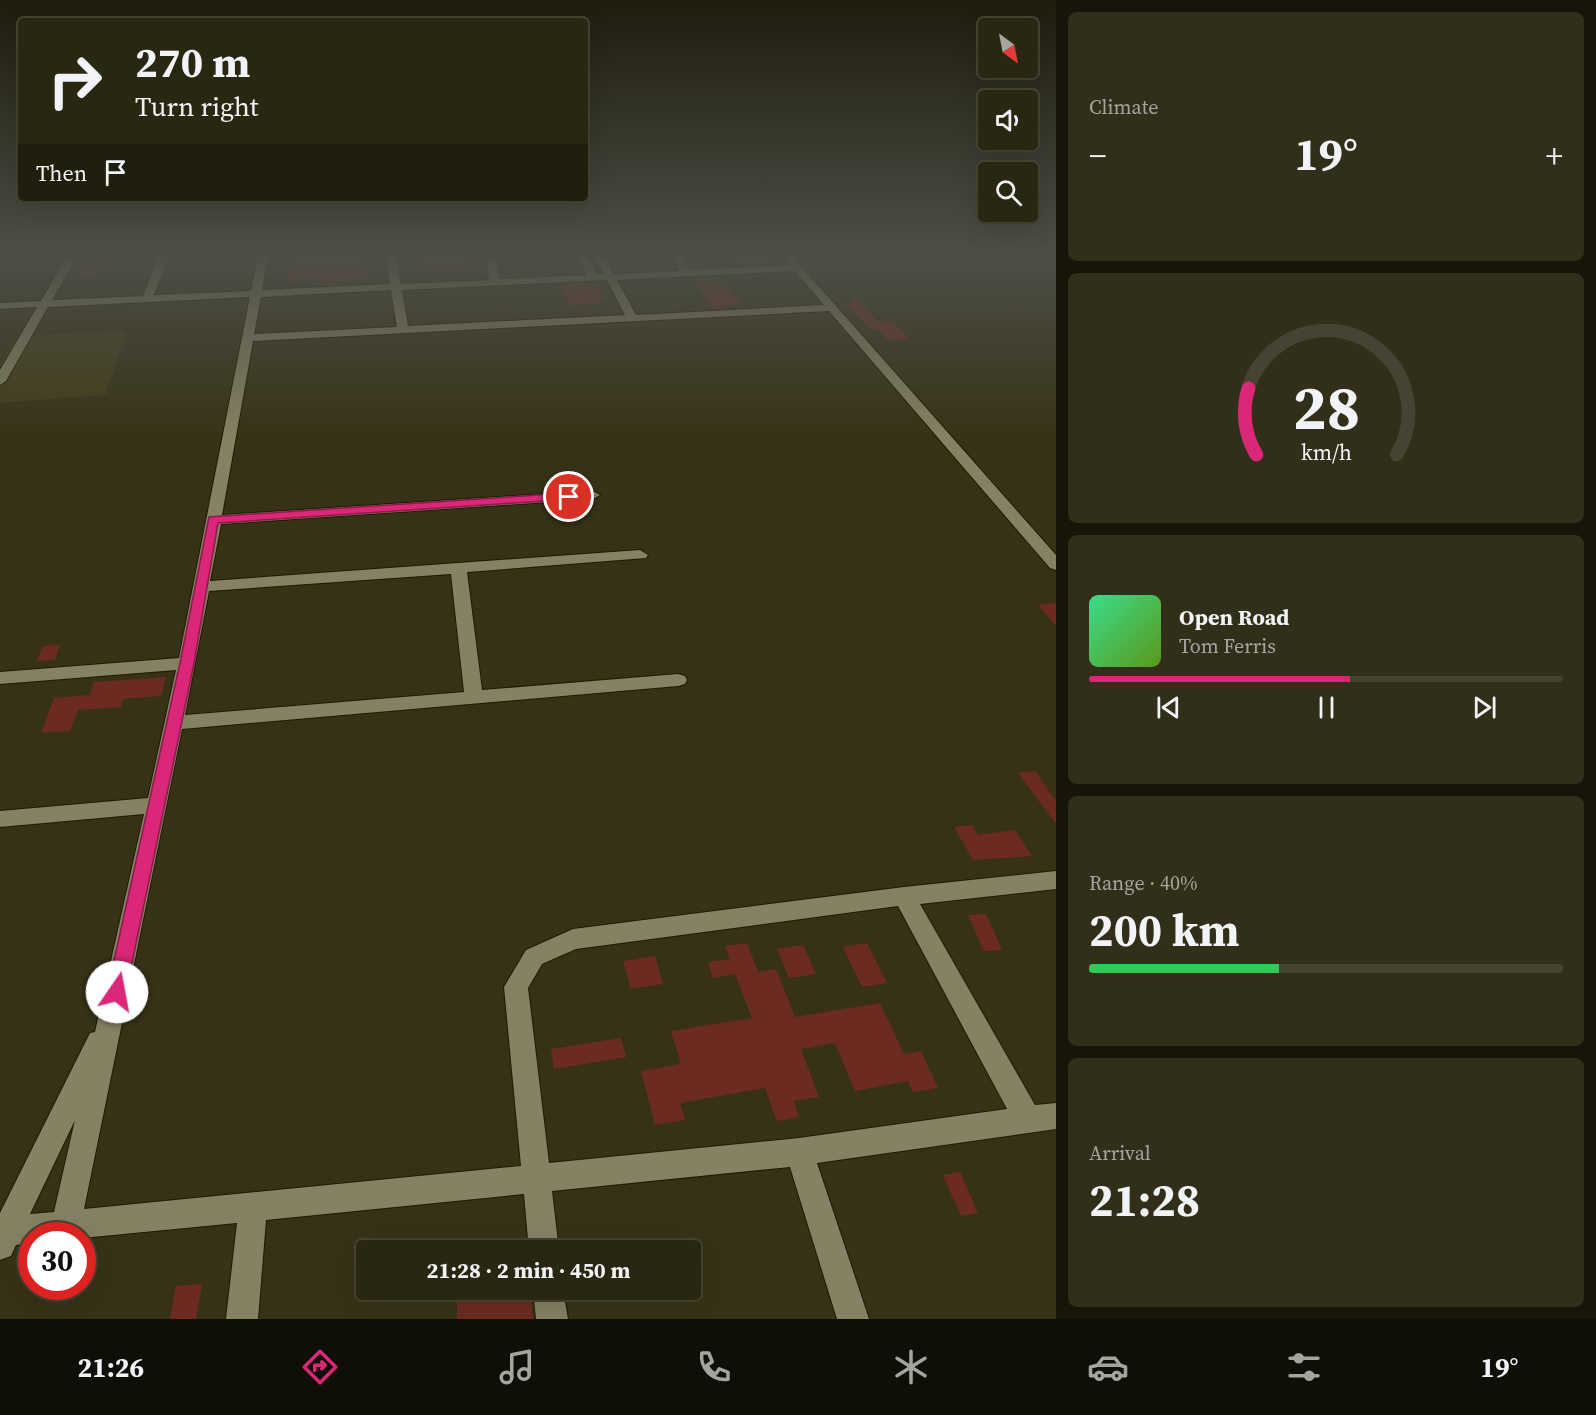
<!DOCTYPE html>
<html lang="en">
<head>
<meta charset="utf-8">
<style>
	body { margin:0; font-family:"Source Serif 4",serif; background:#312e1a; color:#f1f3f6; height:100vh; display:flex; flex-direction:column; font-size:22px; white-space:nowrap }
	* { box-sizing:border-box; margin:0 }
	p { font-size:20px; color:#a5a59f }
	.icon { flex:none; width:33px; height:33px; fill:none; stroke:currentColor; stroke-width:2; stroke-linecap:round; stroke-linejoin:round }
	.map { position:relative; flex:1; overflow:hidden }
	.sheet { display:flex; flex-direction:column; gap:12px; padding:12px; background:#171509; width:540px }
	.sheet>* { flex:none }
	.top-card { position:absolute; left:18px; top:18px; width:570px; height:183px; border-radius:6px; box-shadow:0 6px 24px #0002,0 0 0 2px #454331; background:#292611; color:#f1f3f6; overflow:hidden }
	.needle { width:39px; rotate:148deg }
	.controls { position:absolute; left:978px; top:18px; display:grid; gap:12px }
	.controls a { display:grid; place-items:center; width:60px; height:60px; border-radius:6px; background:#292611; box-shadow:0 6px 24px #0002,0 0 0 2px #454331; font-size:30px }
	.speed { position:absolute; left:18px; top:1222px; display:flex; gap:12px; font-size:30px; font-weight:700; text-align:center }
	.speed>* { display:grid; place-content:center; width:78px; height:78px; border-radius:50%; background:#292611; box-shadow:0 6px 24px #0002,0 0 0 2px #454331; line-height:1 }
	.speed .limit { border:9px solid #d22; background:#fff; color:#111 }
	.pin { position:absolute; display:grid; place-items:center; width:51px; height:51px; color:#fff; margin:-26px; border:3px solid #fff; border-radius:50%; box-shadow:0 2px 6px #0007 }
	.me { position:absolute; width:66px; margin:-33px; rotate:12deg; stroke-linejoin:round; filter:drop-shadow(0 0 4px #0008) }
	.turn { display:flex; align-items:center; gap:21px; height:126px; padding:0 18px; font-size:27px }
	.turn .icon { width:78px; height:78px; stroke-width:2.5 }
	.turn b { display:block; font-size:42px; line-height:51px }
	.then { display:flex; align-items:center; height:57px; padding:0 18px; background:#0003; gap:12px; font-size:22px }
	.big { font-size:45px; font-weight:700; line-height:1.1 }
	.sheet .card { flex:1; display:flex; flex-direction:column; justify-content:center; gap:9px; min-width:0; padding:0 21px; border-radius:9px; background:#312e1a }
	.sheet .dial { align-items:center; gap:0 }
	.dial svg { height:156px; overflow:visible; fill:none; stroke:#454331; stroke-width:7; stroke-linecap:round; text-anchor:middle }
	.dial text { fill:#f1f3f6; stroke:none }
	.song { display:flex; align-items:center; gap:18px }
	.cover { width:72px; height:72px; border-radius:9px; background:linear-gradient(135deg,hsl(150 70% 55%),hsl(90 70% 35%)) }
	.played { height:6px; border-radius:3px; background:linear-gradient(90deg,#db2777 55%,#454331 55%) }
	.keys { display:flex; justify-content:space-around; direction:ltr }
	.heat { display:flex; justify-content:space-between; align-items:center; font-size:33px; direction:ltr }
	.charge { height:9px; border-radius:4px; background:linear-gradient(90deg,#34c759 40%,#454331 0) }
	.trip { position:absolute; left:356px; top:1240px; width:345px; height:60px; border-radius:6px; background:#292611; box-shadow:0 6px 24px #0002,0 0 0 2px #454331; font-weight:700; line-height:60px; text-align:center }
	.tab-bar { display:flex; height:96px; justify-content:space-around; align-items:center; background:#100f07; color:#a5a59f }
	.tab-bar .icon { width:42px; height:42px }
	.tab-bar .selected { color:#db2777 }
	.tab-bar b { font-size:27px; color:#f1f3f6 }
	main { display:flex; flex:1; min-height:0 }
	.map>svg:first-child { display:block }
</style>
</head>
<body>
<main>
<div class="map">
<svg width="1056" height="1319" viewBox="0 0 1056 1319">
	<rect width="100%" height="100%" fill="#373217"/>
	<!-- built -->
	<polygon fill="#423c19" points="127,331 105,395 0,403 0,364 18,336"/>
	<!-- building -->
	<g fill="#6c2b21">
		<polygon points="290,255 362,255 362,264 369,263 368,279 336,281 335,284 318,285 318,280 286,282"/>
		<polygon points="423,255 469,255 471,271 424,272"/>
		<polygon points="725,255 774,255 774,264 734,266"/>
		<polygon points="107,259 96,278 75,278 87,260"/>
		<polygon points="692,278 706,278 712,286 726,285 741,303 713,309"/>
		<polygon points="597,283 605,299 600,299 602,303 569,305 560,285"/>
		<polygon points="855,297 880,323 892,322 909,339 889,341 879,330 872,330 844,303 850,303"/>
		<polygon points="1056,603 1056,626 1038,605"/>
		<polygon points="60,645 55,660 37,661 43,646"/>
		<polygon points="166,677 161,696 123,699 121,707 78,710 70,731 41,733 54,698 90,695 94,682"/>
		<polygon points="1035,771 1056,801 1056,824 1018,773"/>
		<polygon points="972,825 978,835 1015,830 1032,856 973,860 954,827"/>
		<polygon points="986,914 1002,950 984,951 968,915"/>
		<polygon points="747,943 758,972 776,969 795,1017 880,1003 904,1054 921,1051 938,1088 913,1092 908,1081 855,1091 835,1043 801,1049 819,1097 794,1101 799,1117 777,1121 765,1088 680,1103 685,1120 655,1125 641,1071 681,1064 671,1031 752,1018 735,974 713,978 708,962 730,959 725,946"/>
		<polygon points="867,943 887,983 862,987 843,947"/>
		<polygon points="803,945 816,974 789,978 777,949"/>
		<polygon points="655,956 663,984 631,989 623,961"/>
		<polygon points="621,1038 626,1057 554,1069 551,1049"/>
		<polygon points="960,1172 978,1213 961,1216 943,1175"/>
		<polygon points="202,1284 196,1319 170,1319 176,1286"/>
		<polygon points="531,1290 533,1319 457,1319 457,1291"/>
	</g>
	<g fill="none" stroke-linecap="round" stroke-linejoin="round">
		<!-- street casing -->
		<g stroke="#1f1a01" stroke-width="2">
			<g id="street">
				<path d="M 68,255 L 78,255 L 52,300 L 143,296 L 159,255 L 169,255 L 154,295 L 251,291 L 258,255 L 268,255 L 262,290 L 390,284 L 386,255 L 396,255 L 401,284 L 489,280 L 485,255 L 495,255 L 500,279 L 587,275 L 577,255 L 587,255 L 597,274 L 604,274 L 594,255 L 604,255 L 614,274 L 680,271 L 670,255 L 680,255 L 690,270 L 790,265 L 781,255 L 791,255 L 1056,555 L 1056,570 L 1050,568 L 829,311 L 253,341 L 222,515 L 593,491 L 600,495 L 593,499 L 221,524 L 210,581 L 640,550 L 648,555 L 646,558 L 467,572 L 482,690 L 678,674 L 685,676 L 687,680 L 685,684 L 678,686 L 182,729 L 84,1209 L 521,1166 L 504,987 L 526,950 L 573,929 L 904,887 L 1056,871 L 1056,889 L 920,904 L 1035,1105 L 1056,1103 L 1056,1129 L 817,1163 L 869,1319 L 837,1319 L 790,1167 L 552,1191 L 559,1251 L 529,1251 L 524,1194 L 266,1220 L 258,1319 L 226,1319 L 237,1223 L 82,1238 L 82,1236 L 32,1236 L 32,1243 L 16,1245 L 11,1256 L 0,1260 L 0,1213 L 90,1033 L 95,1032 L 144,814 L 0,827 L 0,811 L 148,798 L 176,670 L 0,684 L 0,672 L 179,658 L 250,297 L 48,307 L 6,381 L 0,385 L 0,370 L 37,307 L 0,309 L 0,303 L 41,301 ZM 795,271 L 824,305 L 636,315 L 617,280 ZM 607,280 L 625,315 L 408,326 L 402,290 ZM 391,290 L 397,327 L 254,334 L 261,297 ZM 451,574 L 464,692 L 185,715 L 209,591 ZM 898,906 L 1007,1109 L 799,1138 L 549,1163 L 528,988 L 542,964 L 576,949 ZM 75,1120 L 54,1212 L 30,1214 Z"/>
				<polygon points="533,1290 563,1290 568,1319 536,1319"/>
			</g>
		</g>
		<!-- street -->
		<use href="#street" fill="#868163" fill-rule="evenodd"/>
	</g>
	<!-- sky -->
	<linearGradient id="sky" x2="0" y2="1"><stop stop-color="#1e1c0d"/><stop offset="0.58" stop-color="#4d4f47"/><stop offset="1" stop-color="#4d4f47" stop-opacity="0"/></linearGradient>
	<rect width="1056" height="439" fill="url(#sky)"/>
	<!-- route -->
	<polygon fill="#db2777" stroke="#8e194d" stroke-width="1.5" points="569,493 573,494 573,499 218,523 194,663 126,992 123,998 117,1001 110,998 107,992 180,663 209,517"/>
</svg>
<div class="controls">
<a><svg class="needle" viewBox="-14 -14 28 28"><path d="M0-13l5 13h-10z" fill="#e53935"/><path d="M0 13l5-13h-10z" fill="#a5a59f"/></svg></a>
<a><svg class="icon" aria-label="sound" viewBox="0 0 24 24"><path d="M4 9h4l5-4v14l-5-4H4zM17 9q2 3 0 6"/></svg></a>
<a><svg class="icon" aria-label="search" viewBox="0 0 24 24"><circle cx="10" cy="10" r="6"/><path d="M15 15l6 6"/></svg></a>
</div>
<div class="speed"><div class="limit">30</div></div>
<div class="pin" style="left:569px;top:497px;background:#d93025"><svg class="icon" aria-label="arrive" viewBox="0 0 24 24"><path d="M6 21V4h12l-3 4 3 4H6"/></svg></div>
<svg class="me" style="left:117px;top:992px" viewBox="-20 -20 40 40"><circle r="19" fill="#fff"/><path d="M0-13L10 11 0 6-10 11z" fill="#db2777"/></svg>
<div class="trip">21:28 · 2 min · 450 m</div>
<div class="top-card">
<div class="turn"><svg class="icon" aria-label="right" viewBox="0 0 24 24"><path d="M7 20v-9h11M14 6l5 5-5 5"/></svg><div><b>270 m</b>Turn right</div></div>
<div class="then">Then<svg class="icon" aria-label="arrive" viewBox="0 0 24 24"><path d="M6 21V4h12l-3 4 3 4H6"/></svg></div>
</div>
</div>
<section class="sheet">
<div class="card"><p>Climate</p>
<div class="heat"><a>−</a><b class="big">19°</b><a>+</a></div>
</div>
<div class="card dial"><svg viewBox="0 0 100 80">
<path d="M14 69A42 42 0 1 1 86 69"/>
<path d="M14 69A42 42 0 0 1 10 35" stroke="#db2777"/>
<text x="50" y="56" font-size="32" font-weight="700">28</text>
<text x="50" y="72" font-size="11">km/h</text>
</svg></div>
<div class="card">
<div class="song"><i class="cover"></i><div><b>Open Road</b><p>Tom Ferris</p></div></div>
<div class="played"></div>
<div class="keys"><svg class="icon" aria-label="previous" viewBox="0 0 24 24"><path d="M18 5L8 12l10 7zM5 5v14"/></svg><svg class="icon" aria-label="pause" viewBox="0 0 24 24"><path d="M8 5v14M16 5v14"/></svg><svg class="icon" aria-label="next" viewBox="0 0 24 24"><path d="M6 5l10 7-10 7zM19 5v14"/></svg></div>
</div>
<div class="card"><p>Range · 40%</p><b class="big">200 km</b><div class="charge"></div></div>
<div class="card"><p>Arrival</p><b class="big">21:28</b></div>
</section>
</main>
<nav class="tab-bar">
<b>21:26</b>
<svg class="icon selected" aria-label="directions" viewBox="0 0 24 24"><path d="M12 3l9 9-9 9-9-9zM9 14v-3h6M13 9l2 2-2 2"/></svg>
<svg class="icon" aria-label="music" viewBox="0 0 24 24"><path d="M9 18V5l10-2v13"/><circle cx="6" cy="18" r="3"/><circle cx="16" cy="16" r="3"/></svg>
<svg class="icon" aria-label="phone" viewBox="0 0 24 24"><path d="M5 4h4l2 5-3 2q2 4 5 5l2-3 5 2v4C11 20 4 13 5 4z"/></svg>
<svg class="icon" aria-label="climate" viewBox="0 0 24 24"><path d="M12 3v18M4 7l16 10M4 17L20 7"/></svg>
<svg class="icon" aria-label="car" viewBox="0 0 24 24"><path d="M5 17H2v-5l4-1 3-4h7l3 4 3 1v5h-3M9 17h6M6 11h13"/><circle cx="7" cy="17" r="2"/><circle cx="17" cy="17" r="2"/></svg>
<svg class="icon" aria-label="filters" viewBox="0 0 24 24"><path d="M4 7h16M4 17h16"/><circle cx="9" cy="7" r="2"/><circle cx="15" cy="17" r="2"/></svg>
<b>19°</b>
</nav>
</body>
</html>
